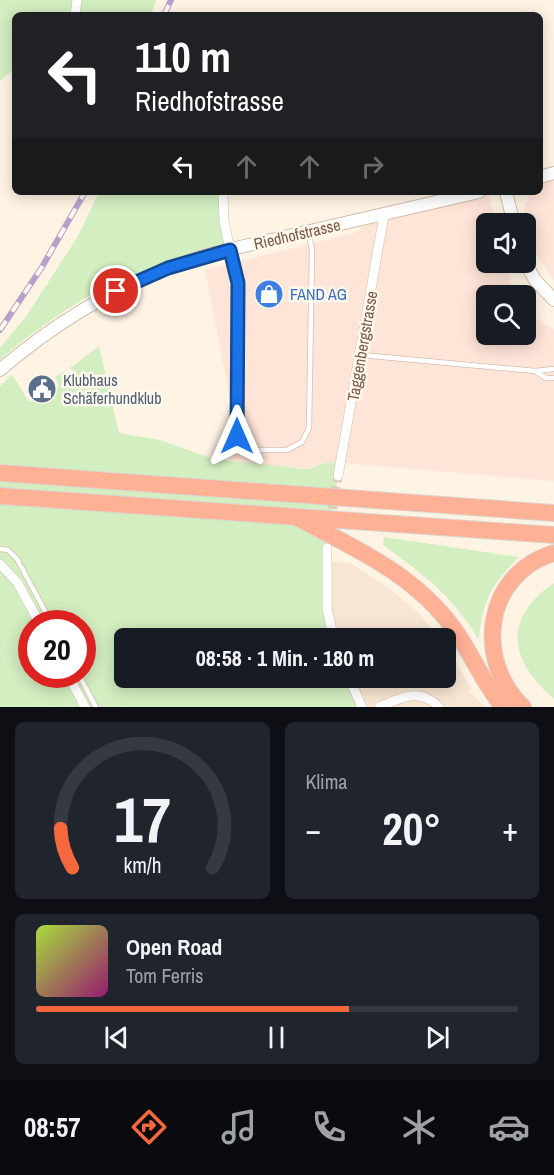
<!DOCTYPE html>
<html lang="de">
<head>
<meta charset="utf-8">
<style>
	body { margin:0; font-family:"Archivo Narrow",sans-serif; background:#20242c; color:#f1f3f6; height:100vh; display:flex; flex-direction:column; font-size:22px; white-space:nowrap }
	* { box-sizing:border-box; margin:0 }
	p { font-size:20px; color:#9ea1a6 }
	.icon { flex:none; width:33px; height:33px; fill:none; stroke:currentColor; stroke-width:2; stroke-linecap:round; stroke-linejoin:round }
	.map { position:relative; height:707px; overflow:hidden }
	.panel { display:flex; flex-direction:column; gap:15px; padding:15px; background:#0d0f14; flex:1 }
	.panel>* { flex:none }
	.banner { position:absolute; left:12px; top:12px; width:531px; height:183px; border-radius:9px; box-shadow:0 3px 15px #0003; background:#202124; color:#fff; overflow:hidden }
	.buttons { position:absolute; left:476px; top:213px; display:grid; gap:12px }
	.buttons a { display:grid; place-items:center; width:60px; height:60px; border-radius:9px; background:#171b24; box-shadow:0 3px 15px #0003; font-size:30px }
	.speed { position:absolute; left:18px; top:610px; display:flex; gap:12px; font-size:30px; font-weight:700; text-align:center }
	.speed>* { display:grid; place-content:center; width:78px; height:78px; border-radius:50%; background:#171b24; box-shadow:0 3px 15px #0003; line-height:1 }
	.speed .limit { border:9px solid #d22; background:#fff; color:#111 }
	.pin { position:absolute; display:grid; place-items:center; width:51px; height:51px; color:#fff; margin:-26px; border:3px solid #fff; border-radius:50%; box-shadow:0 2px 6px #0007 }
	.me { position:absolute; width:66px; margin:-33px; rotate:0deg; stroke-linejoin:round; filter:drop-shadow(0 0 4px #0008) }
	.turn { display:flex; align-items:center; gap:21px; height:126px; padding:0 24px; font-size:27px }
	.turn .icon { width:78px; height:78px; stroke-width:2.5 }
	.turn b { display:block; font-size:42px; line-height:51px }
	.lanes { display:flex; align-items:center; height:57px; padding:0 24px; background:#0003; justify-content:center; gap:30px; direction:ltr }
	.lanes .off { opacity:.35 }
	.big { font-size:45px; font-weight:800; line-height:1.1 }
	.panel .widget { flex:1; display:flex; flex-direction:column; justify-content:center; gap:9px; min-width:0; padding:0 21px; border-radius:9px; background:#20242c }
	.panel .dial { align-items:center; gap:0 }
	.dial svg { height:156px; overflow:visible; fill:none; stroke:#363941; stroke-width:7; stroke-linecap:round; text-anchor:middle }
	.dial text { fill:#f1f3f6; stroke:none }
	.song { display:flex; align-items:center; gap:18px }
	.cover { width:72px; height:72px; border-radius:9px; background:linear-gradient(135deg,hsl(80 70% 55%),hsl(320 70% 35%)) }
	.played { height:6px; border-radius:3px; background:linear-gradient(90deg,#f5673c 65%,#363941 65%) }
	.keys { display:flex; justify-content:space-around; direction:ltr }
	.heat { display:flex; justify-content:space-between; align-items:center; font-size:33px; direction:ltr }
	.panel .tiles { flex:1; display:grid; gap:15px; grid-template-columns:1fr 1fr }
	.widget:last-child { grid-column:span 2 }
	.trip { position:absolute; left:114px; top:628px; width:342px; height:60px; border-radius:9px; background:#171b24; box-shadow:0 3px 15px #0003; font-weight:800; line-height:60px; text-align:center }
	.tabs { display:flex; height:96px; justify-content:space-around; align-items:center; background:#090b0e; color:#9ea1a6 }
	.tabs .icon { width:42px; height:42px }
	.tabs .selected { color:#f5673c }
	.tabs b { font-size:27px; color:#f1f3f6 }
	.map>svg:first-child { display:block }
</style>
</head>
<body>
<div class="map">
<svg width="554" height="707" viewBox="0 0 554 707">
	<rect width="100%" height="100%" fill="#fff4e4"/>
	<!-- residential -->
	<g fill="#f7e6d2">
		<polygon points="326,560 352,564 387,587 419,613 439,639 334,639"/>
		<polygon points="446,647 472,689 469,691 485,707 362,707 349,678 446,678"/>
	</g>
	<!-- commercial -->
	<g fill="#ffe4d8">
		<polygon points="554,173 554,280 532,248 525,232 525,224 523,224 525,202 529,201 526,192 540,192 540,177"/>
		<polygon points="479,192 489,192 495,223 486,224 486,262 505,263 515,295 486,296 486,334 525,334 525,316 540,321 554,330 554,481 329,462 307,468 274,467 231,460 230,398 205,270 354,233 384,215"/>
	</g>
	<!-- green -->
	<g fill="#d3eec1" fill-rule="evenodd">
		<polygon points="0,0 156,0 151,15 15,15 15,68 0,81"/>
		<path d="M 99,192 L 223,192 L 230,250 L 148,276 C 116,269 25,337 0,360 L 0,348 L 27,315 L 78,236 Z"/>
		<path d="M 99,346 L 119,433 L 160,440 L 213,459 L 307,469 L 329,462 L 340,464 L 326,560 L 334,639 L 124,639 L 124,678 L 349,678 L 362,707 L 0,707 L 0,386 L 12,374 L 29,402 L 59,386 L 55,377 L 64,371 L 67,376 L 78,370 L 72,371 L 70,368 ZM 32,624 L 82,624 L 82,675 L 32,675 Z"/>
		<path d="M 384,537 L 519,557 C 492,583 482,602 479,640 C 450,593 426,577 383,545 Z"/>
		<path d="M 554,583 L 554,699 C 510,661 501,619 554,583 Z"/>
	</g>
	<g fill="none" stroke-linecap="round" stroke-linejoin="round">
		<!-- minor-tunnel -->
		<polyline stroke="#decdbc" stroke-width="9" stroke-dasharray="9 4.5" stroke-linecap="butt" points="330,522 338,476"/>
		<!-- service casing -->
		<g stroke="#d4beab" stroke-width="6">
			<g id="service">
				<polyline points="230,250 238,283 237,436 241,444 250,450 287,450 302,442 309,428 312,249 308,232"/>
				<polyline points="361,355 535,371 554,369"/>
				<polyline points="535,371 546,378 554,378"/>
				<polyline points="0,549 8,550 17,559 52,624"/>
				<polyline points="79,675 96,707"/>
			</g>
		</g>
		<!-- minor casing -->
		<g stroke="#d4beab" stroke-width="10">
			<g id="minor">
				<polyline points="75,15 77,0"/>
				<polyline points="223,192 224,221 230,250"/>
				<polyline points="338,476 384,215"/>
				<polyline points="327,548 327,609 334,639"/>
				<polyline points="0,564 17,582 40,624"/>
				<polyline points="68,675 85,707"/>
				<polyline points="349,678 362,707"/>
				<path d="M 379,707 C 401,698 420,687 439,707"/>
			</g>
		</g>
		<!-- tertiary casing -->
		<g stroke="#d4beab" stroke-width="14">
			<g id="tertiary">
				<polyline points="540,177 554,173"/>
				<polyline points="506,192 514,224"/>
				<polyline points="525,262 535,280 554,300"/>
				<path d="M 0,370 C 50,327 104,293 166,269 C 203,254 245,246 284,237 C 349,222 414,207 479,192"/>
			</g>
		</g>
		<!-- motorway casing -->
		<g stroke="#dcd4cf" stroke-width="18">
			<g id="motorway">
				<polyline points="0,473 554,513"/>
				<polyline points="0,496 554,535"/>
				<path d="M 298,518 C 356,549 414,574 454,629 C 472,654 483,683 503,707"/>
				<path d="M 523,707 C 474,660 484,574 554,553"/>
			</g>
		</g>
		<!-- service -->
		<use href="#service" stroke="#fff" stroke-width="4.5"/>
		<!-- minor -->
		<use href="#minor" stroke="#fff" stroke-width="9"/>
		<!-- tertiary -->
		<use href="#tertiary" stroke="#fff" stroke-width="12"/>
		<!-- motorway -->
		<use href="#motorway" stroke="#ffb195" stroke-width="16"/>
		<!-- rail casing -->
		<g stroke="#b7a1ca" stroke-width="6">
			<g id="rail">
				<polyline points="164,15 171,0"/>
				<polyline points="0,330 42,267 85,192"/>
			</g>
		</g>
		<!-- rail -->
		<use href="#rail" stroke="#fff8ed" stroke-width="4" stroke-dasharray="11" stroke-linecap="butt"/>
	</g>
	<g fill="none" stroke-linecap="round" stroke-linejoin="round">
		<!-- route casing -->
		<g stroke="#114b97" stroke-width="15">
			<polyline id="route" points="116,291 168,268 230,250 238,283 237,436"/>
		</g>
		<!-- route -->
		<use href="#route" stroke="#1a73e8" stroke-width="10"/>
	</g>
	<!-- icons -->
	<defs>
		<g id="shop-disc" transform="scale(1.5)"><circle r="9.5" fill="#3f7fe0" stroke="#fff8ed"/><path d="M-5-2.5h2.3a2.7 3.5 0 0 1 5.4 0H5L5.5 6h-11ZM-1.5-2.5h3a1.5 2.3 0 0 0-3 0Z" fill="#fff"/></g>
		<g id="civic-disc" transform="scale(1.5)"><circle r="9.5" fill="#5c6f8a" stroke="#fff8ed"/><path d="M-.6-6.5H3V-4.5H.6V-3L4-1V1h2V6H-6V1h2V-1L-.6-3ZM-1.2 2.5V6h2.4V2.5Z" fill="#fff"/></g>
	</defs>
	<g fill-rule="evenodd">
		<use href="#shop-disc" x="269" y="294"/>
		<use href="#civic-disc" x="42" y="389"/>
	</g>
	<g text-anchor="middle" stroke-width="5" stroke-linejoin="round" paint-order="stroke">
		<!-- street labels -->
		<g font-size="16" fill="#7a5946" stroke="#fff8ed">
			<text transform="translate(297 234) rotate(-13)" y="6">Riedhofstrasse</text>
			<text transform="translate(362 346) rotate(-80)" y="6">Taggenbergstrasse</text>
		</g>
		<!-- shop labels -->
		<g font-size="16" fill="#366cbe" stroke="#fff8ed" text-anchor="start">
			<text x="290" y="300">FAND AG</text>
		</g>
		<!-- service labels -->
		<g font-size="16" fill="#4e5e75" stroke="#fff8ed" text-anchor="start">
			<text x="63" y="386">Klubhaus<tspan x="63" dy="18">Schäferhundklub</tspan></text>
		</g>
	</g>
</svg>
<div class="buttons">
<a><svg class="icon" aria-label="sound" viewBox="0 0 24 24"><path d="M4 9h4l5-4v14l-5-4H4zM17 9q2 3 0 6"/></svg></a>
<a><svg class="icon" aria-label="search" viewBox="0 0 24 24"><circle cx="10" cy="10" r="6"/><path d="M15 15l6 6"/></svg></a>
</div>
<div class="speed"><div class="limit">20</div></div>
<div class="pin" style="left:116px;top:291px;background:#d93025"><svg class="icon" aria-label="arrive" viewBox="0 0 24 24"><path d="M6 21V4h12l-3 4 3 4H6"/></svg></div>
<svg class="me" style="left:237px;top:436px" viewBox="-20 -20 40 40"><path d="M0-17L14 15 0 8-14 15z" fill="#1a73e8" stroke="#fff" stroke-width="4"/></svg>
<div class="trip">08:58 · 1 Min. · 180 m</div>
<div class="banner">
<div class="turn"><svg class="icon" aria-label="left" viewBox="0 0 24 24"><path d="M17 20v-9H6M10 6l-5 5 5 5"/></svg><div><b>110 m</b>Riedhofstrasse</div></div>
<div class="lanes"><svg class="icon" aria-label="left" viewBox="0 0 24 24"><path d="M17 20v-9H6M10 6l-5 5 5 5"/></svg><svg class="icon off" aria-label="ahead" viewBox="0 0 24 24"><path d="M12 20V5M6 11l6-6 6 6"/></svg><svg class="icon off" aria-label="ahead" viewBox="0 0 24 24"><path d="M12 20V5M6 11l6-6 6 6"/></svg><svg class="icon off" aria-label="right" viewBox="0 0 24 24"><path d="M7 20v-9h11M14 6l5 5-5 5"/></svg></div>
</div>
</div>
<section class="panel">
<div class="tiles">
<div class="widget dial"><svg viewBox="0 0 100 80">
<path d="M14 69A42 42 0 1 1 86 69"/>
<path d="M14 69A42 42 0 0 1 8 49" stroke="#f5673c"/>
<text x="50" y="56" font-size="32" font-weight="700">17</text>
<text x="50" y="72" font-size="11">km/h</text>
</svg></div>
<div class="widget"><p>Klima</p>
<div class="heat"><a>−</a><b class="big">20°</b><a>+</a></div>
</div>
<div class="widget">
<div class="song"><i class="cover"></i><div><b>Open Road</b><p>Tom Ferris</p></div></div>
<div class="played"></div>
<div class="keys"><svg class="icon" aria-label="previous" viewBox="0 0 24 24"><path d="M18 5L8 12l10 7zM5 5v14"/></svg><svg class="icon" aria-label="pause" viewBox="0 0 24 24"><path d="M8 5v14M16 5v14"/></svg><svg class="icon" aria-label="next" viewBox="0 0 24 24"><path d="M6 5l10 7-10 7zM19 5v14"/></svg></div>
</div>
</div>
</section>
<nav class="tabs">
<b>08:57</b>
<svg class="icon selected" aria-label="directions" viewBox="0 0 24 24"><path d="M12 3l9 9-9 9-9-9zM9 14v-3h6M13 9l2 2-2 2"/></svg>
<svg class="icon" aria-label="music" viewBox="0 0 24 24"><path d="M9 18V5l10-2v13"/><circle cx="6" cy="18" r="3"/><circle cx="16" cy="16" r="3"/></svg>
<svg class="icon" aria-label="phone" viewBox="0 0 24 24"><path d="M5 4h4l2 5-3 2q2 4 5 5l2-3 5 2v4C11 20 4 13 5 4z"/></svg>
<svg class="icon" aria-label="climate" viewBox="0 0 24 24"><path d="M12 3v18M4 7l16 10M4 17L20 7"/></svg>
<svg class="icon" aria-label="car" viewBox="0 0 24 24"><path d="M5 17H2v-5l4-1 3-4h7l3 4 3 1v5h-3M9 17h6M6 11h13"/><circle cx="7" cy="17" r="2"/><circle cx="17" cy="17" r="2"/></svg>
</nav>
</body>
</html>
